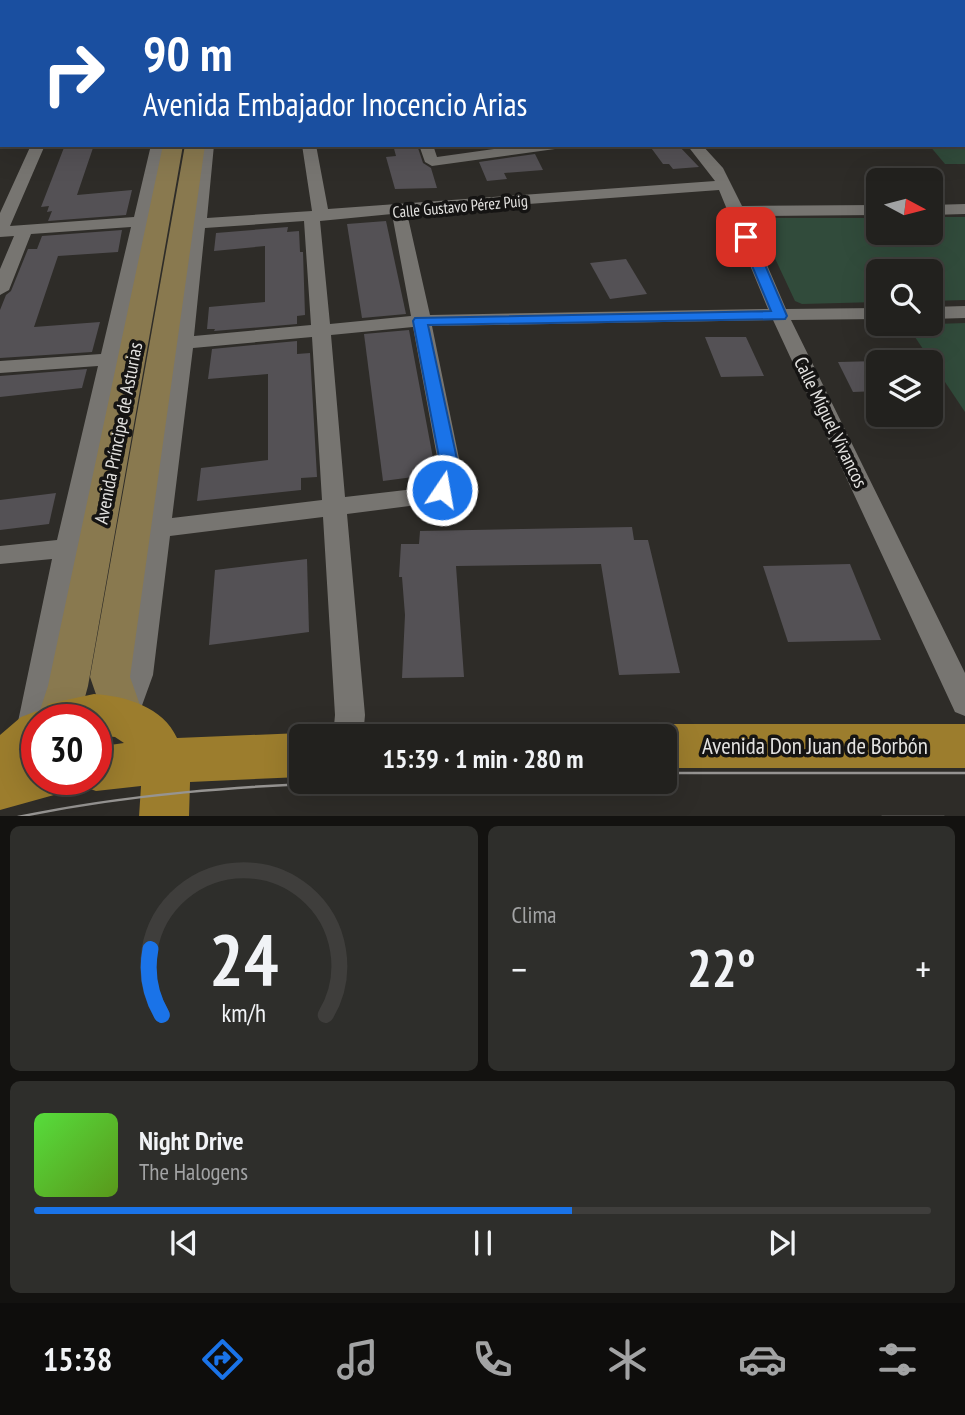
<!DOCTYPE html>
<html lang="es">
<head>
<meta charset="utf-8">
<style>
	body { margin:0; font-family:"PT Sans Narrow",sans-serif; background:#2e2e2b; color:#f1f3f6; height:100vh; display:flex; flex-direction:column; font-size:26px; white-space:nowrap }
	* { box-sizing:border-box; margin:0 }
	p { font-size:23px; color:#a2a3a4 }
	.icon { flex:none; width:38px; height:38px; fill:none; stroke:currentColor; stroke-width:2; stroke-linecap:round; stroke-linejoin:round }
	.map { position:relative; height:816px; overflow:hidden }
	.details { display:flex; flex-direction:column; gap:10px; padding:10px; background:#131210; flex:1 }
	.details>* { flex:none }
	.guide { position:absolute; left:0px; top:0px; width:966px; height:147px; box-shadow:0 7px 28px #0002,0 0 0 2px #3f3e3c; background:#1a4fa0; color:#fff; overflow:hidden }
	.needle { width:46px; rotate:97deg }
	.fabs { position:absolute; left:866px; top:168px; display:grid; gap:14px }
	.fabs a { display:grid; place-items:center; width:77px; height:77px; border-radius:10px; background:#22211e; box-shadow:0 7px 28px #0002,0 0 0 2px #3f3e3c; font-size:35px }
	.speed { position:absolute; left:21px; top:704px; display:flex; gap:14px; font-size:35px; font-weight:700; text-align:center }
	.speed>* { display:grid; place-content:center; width:91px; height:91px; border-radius:50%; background:#22211e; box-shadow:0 7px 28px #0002,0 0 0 2px #3f3e3c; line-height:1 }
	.speed .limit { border:10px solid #d22; background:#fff; color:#111 }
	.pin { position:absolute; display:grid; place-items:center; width:60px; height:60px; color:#fff; margin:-30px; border-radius:14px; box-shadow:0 4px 10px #0006 }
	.me { position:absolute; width:77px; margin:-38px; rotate:12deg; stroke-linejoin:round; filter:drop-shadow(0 0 5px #0008) }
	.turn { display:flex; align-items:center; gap:24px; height:147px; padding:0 28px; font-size:32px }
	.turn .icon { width:91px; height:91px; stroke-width:2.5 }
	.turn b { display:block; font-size:49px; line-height:60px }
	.big { font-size:52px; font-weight:800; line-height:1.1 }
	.details .tile { flex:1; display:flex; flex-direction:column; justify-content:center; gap:10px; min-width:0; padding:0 24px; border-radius:10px; background:#2e2e2b }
	.details .dial { align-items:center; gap:0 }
	.dial svg { height:182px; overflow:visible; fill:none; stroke:#3f3e3c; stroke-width:7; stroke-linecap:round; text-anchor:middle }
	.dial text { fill:#f1f3f6; stroke:none }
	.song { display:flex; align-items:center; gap:21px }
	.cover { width:84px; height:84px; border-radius:10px; background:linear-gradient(135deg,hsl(110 70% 55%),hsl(90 70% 35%)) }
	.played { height:7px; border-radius:4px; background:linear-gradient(90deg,#1a73e8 60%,#3f3e3c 60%) }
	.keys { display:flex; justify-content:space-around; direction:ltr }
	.heat { display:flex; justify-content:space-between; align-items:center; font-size:38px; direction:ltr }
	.details .tiles { flex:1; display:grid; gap:10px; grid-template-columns:1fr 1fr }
	.tile:last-child { grid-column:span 2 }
	.trip { position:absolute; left:289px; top:724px; width:388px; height:70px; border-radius:10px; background:#22211e; box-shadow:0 7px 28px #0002,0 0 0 2px #3f3e3c; font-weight:800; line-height:70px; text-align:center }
	.menu { display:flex; height:112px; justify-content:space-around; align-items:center; background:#0e0d0c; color:#a2a3a4 }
	.menu .icon { width:49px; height:49px }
	.menu .active { color:#1a73e8 }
	.menu b { font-size:32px; color:#f1f3f6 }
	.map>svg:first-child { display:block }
</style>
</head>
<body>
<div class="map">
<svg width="965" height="817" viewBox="0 0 965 817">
	<rect width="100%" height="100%" fill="#2e2c28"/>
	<!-- green -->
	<g fill="#314b3b">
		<polygon points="965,72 965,164 945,164 929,145 964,145"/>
		<polygon points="931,217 965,217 965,300 931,301 931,271 878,271 878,302 802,304 795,301 756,218 878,218 878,233 931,233"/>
		<polygon points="965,323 965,412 907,325"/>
	</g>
	<!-- building -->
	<g fill="#545155">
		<polygon points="65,145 94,145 77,195 132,190 126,215 48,221 52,211 47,212 49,206 41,207"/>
		<polygon points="393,145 417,145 423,163 431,168 437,188 395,189 386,157 396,156"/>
		<polygon points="649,145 678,145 699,167 673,169 669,164 663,164"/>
		<polygon points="535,154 543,170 504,173 507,179 487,181 479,162"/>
		<polygon points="386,221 406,314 362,318 347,224"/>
		<polygon points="288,227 287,232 299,231 300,252 303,252 305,315 297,316 297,324 214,331 215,329 207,329 209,307 265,302 265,246 214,251 216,233"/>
		<polygon points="122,230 118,252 58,256 34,327 100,322 92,352 0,358 0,310 6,295 11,291 28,249 37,249 42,236"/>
		<polygon points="626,259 647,294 610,299 590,263"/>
		<polygon points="409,330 436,474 383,481 364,334"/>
		<polygon points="705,337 746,337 764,376 721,377"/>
		<polygon points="297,341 297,354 310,353 317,477 301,478 301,490 197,501 201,468 268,460 268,374 208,379 212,349"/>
		<polygon points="878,361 878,391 853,392 838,362"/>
		<polygon points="87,369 82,388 0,397 0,376"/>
		<polygon points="56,493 49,524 0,530 0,500"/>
		<polygon points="632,527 634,540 648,540 680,673 619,675 601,564 456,566 464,677 402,678 405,615 402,577 399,577 401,544 419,544 420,531"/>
		<polygon points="307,559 309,632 209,645 215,570"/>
		<polygon points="850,564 881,640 788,642 763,566"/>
	</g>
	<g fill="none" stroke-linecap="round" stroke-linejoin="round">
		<!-- street -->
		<g fill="#777571" fill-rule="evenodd">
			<polygon points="42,0 57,0 41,2"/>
			<polygon points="85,0 95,0 96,2 86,2"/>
			<polygon points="151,0 162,0 163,2 152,2"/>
			<polygon points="195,0 207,0 208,2 196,2"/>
			<polygon points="286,0 307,0 285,2"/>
			<polygon points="334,0 344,0 345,2 335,2"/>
			<rect x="404" y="0" width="10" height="2"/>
			<polygon points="533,0 544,0 545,2 534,2"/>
			<polygon points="686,0 699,0 700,2 687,2"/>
			<polygon points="888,0 903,0 904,2 889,2"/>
			<polygon points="0,1 6,2 2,2 2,7"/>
			<rect x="964" y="20" width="1" height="6"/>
			<polygon points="31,145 45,145 10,226 134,217 151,145 165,145 79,548 48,719 37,719 37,747 30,749 20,745 15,736 52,559 0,564 0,546 57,540 98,366 0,373 0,361 101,354 131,227 31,234 9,290 0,295 0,269 14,236 0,237 0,213"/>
			<path d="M 200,145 L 214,145 L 207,218 L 312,211 L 302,145 L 316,145 L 328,209 L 715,181 L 687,145 L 702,145 L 723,168 L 742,206 L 878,205 L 878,215 L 746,216 L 786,309 L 878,308 L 878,319 L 791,320 L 965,673 L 965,716 L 955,712 L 773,320 L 432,326 L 462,473 L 450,496 L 425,504 L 347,514 L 365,715 L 363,737 L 333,737 L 335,715 L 323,517 L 170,536 L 153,675 L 136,722 L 126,726 L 116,722 L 112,713 L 125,675 ZM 719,190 L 768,309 L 430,315 L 407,213 ZM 392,214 L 411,316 L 330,324 L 320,221 ZM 304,221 L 311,325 L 194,336 L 205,228 ZM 413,327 L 440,473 L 434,484 L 423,488 L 345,497 L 331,335 ZM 312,337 L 322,500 L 172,518 L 193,348 Z"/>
			<polygon points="419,145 433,145 437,157 522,145 562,145 555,149 432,166 425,162"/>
			<polygon points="965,204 965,214 931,215 931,205"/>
			<polygon points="965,306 965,318 931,319 931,307"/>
		</g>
		<!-- secondary -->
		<g fill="#89794f" fill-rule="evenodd">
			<polygon points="182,0 197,0 198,2 183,2"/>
			<rect x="964" y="36" width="1" height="10"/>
			<polygon points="2,126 2,138 0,139 0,127"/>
			<polygon points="163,145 183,145 88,686 79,719 37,719 48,686"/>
			<polygon points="185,145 205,145 130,677 145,719 139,732 124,737 109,732 90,677"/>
		</g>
		<!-- primary -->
		<g fill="#9c7d2d" fill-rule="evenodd">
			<path d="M 94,694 C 126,696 163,707 177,738 L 301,733 L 311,737 L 301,737 L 301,777 L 190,782 L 189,817 L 139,817 L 141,786 L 96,791 L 79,785 L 76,779 L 96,779 L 96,747 L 124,743 L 115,737 L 96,735 L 96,719 L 37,719 L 37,779 L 61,779 L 54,795 L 0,810 L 0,735 L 21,717 L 37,711 L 44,713 L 48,704 Z"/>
			<polygon points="665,724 965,724 965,768 665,768 665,737 646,737 648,731"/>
		</g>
		<!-- tram -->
		<g stroke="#969492" stroke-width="2.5">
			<polyline points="665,773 965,773"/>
			<path d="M 18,817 C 129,794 240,786 353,782"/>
			<polyline points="882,817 944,817"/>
		</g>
	</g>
	<!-- route -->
	<polygon fill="#1a73e8" stroke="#114b97" stroke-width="2" points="746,233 753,237 787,316 785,319 428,325 460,473 448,494 436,494 433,490 442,473 413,321 415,318 771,311 740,237"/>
	<g text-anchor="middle" stroke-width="7" stroke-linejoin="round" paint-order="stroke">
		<!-- far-street labels -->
		<g font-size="16" fill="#e3e2e0" stroke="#151413">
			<text transform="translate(460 206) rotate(-5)" y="6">Calle Gustavo Pérez Puig</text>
		</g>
		<!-- street labels -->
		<g font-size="19" fill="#e3e2e0" stroke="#151413">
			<text transform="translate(831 422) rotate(64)" y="7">Calle Miguel Vivancos</text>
			<text transform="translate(118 433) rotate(-79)" y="7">Avenida Príncipe de Asturias</text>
		</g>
		<!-- near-street labels -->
		<g font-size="23" fill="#e3e2e0" stroke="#151413">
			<text x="815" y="754">Avenida Don Juan de Borbón</text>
		</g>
	</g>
</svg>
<div class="fabs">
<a><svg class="needle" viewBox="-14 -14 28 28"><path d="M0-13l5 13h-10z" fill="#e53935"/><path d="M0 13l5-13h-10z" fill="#a2a3a4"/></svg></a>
<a><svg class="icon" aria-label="search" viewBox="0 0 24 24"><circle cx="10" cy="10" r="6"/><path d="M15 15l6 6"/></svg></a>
<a><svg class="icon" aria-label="layers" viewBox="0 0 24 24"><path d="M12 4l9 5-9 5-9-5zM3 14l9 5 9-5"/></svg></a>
</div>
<div class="speed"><div class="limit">30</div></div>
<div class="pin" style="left:746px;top:237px;background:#d93025"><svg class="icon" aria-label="arrive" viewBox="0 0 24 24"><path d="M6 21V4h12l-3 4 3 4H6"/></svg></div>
<svg class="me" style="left:442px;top:490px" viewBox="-20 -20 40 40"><circle r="17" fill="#1a73e8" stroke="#fff" stroke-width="3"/><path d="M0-11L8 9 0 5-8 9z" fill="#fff"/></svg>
<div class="trip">15:39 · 1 min · 280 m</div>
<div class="guide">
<div class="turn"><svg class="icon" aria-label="right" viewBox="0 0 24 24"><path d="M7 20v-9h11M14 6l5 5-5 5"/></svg><div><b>90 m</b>Avenida Embajador Inocencio Arias</div></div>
</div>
</div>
<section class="details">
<div class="tiles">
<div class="tile dial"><svg viewBox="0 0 100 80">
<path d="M14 69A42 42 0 1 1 86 69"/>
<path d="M14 69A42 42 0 0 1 9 40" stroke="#1a73e8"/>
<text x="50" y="56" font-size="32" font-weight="700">24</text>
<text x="50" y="72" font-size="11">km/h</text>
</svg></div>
<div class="tile"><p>Clima</p>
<div class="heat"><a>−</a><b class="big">22°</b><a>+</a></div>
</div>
<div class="tile">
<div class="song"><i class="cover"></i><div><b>Night Drive</b><p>The Halogens</p></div></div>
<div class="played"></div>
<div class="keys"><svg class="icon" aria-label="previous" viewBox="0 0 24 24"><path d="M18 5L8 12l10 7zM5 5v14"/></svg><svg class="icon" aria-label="pause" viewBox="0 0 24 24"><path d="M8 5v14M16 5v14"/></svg><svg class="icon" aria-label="next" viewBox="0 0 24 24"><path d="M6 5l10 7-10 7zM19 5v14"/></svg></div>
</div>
</div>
</section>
<nav class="menu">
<b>15:38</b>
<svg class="icon active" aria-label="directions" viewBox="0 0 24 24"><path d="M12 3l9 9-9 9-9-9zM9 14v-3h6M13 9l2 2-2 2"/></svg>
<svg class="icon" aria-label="music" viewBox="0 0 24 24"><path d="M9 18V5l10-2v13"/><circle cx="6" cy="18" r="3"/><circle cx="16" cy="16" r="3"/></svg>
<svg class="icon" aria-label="phone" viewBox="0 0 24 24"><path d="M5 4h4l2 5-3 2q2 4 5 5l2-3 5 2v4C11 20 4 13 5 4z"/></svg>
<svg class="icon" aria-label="climate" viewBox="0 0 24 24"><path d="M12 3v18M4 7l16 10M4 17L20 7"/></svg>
<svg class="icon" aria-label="car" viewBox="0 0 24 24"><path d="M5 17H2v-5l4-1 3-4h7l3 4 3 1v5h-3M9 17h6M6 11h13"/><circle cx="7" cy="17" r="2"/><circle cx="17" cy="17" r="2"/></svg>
<svg class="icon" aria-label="filters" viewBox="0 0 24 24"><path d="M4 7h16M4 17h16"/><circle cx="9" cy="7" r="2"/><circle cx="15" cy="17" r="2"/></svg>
</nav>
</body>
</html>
